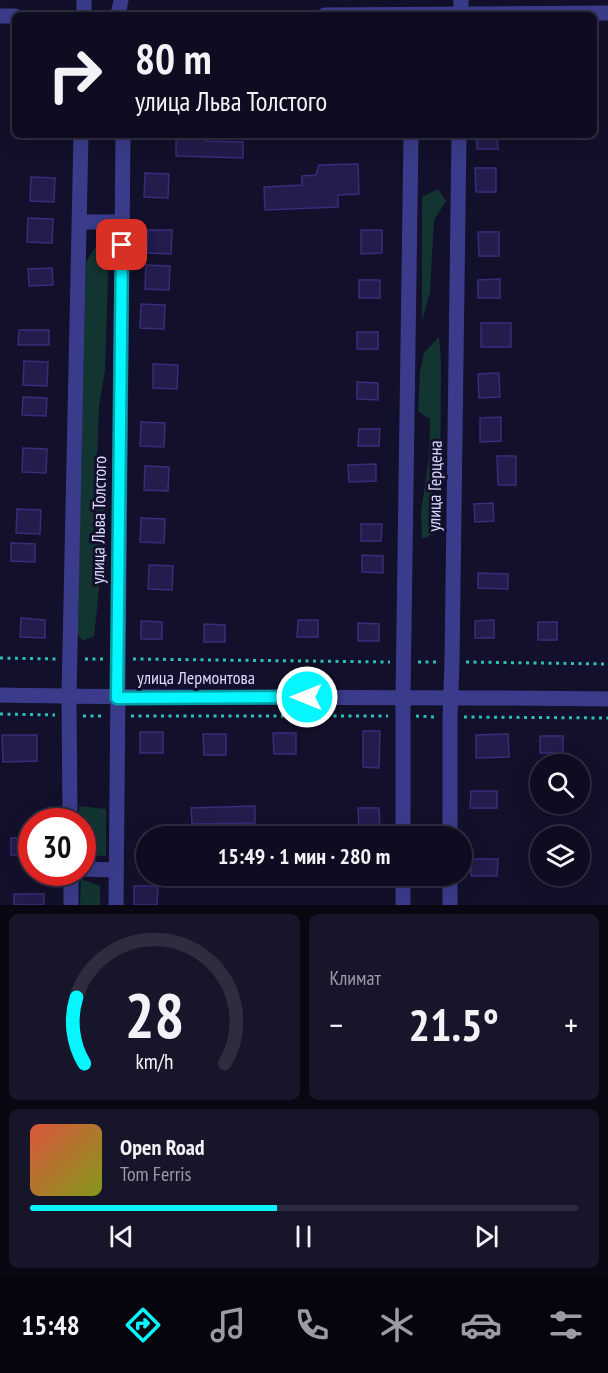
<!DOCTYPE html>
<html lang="ru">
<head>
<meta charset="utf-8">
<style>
	body { margin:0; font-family:"PT Sans Narrow",sans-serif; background:#171529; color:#f1f3f6; height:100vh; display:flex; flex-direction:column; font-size:22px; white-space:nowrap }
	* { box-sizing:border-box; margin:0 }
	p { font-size:20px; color:#9b9ba5 }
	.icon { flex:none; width:33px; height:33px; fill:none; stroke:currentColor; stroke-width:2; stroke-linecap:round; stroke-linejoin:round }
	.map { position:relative; height:905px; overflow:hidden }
	.side { display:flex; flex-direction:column; gap:9px; padding:9px; background:#080712; flex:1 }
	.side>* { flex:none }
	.banner { position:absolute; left:12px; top:12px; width:585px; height:126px; border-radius:9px; box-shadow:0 6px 24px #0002,0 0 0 2px #2e2c3e; background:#0e0c20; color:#f1f3f6; overflow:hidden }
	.fabs { position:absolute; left:530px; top:754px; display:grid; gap:12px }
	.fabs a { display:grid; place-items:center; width:60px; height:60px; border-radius:50%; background:#0e0c20; box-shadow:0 6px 24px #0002,0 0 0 2px #2e2c3e; font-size:30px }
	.speed { position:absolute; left:18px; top:808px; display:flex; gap:12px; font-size:30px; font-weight:700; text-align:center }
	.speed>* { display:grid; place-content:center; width:78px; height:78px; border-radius:50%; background:#0e0c20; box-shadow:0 6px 24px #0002,0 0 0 2px #2e2c3e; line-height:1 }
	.speed .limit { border:9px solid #d22; background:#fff; color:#111 }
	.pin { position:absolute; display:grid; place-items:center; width:51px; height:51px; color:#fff; margin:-26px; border-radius:12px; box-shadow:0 3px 9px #0006 }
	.me { position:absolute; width:66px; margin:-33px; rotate:270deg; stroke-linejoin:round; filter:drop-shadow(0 0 4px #0008) }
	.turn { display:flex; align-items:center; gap:21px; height:126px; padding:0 24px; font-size:27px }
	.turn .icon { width:78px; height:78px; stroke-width:2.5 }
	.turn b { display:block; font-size:42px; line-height:51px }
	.big { font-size:45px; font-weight:800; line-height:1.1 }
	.side .tile { flex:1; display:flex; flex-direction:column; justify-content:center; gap:9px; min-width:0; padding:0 21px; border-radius:9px; background:#171529 }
	.side .dial { align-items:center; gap:0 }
	.dial svg { height:156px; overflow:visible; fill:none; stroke:#2e2c3e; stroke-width:7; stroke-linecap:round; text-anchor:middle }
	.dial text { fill:#f1f3f6; stroke:none }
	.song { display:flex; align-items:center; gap:18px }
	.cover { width:72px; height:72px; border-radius:9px; background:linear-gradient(135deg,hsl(10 70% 55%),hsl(70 70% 35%)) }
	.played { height:6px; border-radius:3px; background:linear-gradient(90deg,#06f6ff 45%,#2e2c3e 45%) }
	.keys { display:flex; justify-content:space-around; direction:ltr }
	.heat { display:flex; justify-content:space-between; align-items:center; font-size:33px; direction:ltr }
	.side .tiles { flex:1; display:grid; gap:9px; grid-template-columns:1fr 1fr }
	.tile:last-child { grid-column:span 2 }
	.trip { position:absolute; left:136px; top:826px; width:336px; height:60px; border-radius:30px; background:#0e0c20; box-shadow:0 6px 24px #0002,0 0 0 2px #2e2c3e; font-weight:800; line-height:60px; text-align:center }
	.tab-bar { display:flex; height:96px; justify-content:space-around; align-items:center; background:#06050d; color:#9b9ba5 }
	.tab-bar .icon { width:42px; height:42px }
	.tab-bar .current { color:#06f6ff }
	.tab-bar b { font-size:27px; color:#f1f3f6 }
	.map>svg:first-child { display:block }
</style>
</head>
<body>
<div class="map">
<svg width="608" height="905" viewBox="0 0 608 905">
	<rect width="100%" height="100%" fill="#13102b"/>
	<!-- green -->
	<g fill="#133532">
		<polygon points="438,189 446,201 434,220 430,292 422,321 422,197"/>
		<polygon points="100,240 109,244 105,370 99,406 97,460 103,472 105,532 94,636 83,641 77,633 86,262"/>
		<polygon points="439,337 441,361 440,531 422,539 421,512 429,458 430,419 418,411 420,372 424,353"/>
		<polygon points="79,806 106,809 106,856 83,855 82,822 80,822"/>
		<polygon points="81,879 100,886 100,905 80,905"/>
	</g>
	<!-- building -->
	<g fill="#231c4c" stroke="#372d79" stroke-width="1.5">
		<polygon points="176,135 206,135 206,141 243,142 243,158 176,156"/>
		<polygon points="476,135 497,135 498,149 477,149"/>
		<polygon points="358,164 359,194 338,195 338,207 265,210 264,187 302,185 302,176 316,175 319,165"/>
		<polygon points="475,168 496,168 496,192 476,192"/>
		<polygon points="145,173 169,174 168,198 144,197"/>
		<polygon points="31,177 55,178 54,202 30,201"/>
		<polygon points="28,218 53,219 52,243 27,242"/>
		<polygon points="148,230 172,230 171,254 147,253"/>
		<polygon points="361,230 382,230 382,253 361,254"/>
		<polygon points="478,232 499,232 499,256 479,256"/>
		<polygon points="146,265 170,266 169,290 145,289"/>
		<polygon points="52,268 53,285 29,286 28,269"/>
		<polygon points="500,279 500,298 478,298 478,280"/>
		<rect x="359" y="280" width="21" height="18"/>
		<polygon points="141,304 165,305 164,329 140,328"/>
		<rect x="481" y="323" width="30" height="24"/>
		<polygon points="19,330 49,330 49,345 18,345"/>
		<rect x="357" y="332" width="21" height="17"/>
		<polygon points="24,361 48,362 47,386 23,385"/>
		<polygon points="153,364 178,365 177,389 153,388"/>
		<polygon points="499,373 500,397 479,398 478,374"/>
		<polygon points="357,382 378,383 378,400 357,399"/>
		<polygon points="23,397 47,398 46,416 22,415"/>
		<polygon points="501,417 501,441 480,442 480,418"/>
		<polygon points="141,422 165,423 164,447 140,446"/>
		<polygon points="359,429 380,429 379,446 358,446"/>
		<polygon points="23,448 47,449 46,473 22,472"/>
		<polygon points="497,456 516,456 516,485 498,485"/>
		<polygon points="376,464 376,481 349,482 348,465"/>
		<polygon points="145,466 169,467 168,491 144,490"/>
		<polygon points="493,503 494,521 475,522 474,504"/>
		<polygon points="17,509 41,510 40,534 16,533"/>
		<polygon points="141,518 165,519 164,543 140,542"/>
		<polygon points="361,524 382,524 381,541 361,541"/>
		<polygon points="11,543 35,544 35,562 11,561"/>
		<polygon points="362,555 383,556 383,573 362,572"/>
		<polygon points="149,565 173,566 172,590 148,589"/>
		<polygon points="478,573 508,574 508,589 478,588"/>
		<polygon points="21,618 45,620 45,638 20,637"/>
		<polygon points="298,620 318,620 318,637 297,637"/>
		<polygon points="494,620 494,638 475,638 475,621"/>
		<polygon points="141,621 162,622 162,639 141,639"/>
		<rect x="538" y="622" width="19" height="18"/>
		<polygon points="358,623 379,624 379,641 358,641"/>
		<polygon points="204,624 225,625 225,642 204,642"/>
		<polygon points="363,731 380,731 379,768 363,767"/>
		<rect x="140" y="732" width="23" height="21"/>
		<polygon points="273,733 296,733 296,754 274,754"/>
		<polygon points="203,734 226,734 226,755 204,755"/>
		<polygon points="508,734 509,757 476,758 476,735"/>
		<polygon points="2,735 37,735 37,761 3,762"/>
		<rect x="540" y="736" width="23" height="17"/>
		<polygon points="471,791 497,791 497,808 470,808"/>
		<polygon points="255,806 255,823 192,824 191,808"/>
		<polygon points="358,808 379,808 380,827 359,828"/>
		<rect x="11" y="838" width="21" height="17"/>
		<rect x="143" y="848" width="4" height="21"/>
		<polygon points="471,859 498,859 497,876 471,876"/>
		<polygon points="353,876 380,876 380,882 353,881"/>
		<polygon points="134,886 158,886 157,905 134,905"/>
		<rect x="14" y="894" width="30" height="11"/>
	</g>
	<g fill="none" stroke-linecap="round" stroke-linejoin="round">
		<!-- path -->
		<g stroke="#2dc0ae" stroke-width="3" stroke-dasharray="3 4.5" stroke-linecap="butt">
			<polyline points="0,658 57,659"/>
			<polyline points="85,659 105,659"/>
			<polyline points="133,659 390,662"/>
			<polyline points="418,662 438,662"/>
			<polyline points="466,662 608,664"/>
			<polyline points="0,714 55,715"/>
			<polyline points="83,716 103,716"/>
			<polyline points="131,716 388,716"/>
			<polyline points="416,716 436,717"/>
			<polyline points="464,717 608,718"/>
		</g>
		<!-- minor -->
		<g stroke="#3a3c8b" stroke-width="15">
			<polyline points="84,15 84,0"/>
			<polyline points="118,15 121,0"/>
			<polyline points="325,15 608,13"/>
			<polyline points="461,15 461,0"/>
			<polyline points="0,16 15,16"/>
			<polyline points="80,222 122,222"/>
			<path d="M 0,695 C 203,699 405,696 608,699"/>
			<polyline points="70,822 69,696 81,135"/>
			<polyline points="403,837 403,697 411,135"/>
			<polyline points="450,837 450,717 452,662 459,135"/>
			<polyline points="82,869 116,870"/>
			<polyline points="403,876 403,905"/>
			<polyline points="71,905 71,873"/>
			<polyline points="116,905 123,135"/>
			<polyline points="450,905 450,876"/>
		</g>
	</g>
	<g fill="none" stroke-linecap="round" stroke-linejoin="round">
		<!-- route casing -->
		<g stroke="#04a0a6" stroke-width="15">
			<polyline id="route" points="122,245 117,698 307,697"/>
		</g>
		<!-- route -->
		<use href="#route" stroke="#06f6ff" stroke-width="10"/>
	</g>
	<g text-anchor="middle" stroke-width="6" stroke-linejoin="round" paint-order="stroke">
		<!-- street labels -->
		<g font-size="18" fill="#dcdaff" stroke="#13102b">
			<text transform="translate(435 486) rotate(-89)" y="6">улица Герцена</text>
			<text transform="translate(99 520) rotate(-89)" y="6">улица Льва Толстого</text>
			<text x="196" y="684">улица Лермонтова</text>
		</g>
	</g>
</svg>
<div class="fabs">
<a><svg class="icon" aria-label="search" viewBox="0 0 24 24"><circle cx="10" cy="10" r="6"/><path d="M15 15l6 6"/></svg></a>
<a><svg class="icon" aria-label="layers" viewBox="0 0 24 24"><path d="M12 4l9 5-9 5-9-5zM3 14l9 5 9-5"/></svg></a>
</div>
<div class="speed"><div class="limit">30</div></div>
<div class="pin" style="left:122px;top:245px;background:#d93025"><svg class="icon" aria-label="arrive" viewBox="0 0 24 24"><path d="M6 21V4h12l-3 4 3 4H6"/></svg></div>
<svg class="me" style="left:307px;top:697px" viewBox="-20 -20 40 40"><circle r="17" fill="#06f6ff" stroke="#fff" stroke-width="3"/><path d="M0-11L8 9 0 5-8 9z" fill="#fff"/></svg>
<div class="trip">15:49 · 1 мин · 280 m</div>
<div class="banner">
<div class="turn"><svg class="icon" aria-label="right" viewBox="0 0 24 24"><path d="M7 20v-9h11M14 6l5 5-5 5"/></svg><div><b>80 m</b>улица Льва Толстого</div></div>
</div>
</div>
<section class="side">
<div class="tiles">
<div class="tile dial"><svg viewBox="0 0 100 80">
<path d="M14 69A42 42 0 1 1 86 69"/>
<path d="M14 69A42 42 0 0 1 10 35" stroke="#06f6ff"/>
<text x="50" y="56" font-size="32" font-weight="700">28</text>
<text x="50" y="72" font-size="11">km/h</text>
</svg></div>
<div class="tile"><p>Климат</p>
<div class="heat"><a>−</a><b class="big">21.5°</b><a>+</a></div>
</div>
<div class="tile">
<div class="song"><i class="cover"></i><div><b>Open Road</b><p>Tom Ferris</p></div></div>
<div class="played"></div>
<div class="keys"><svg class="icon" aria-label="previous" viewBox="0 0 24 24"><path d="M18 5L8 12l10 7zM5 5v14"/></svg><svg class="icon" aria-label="pause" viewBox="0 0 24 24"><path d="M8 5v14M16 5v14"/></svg><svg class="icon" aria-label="next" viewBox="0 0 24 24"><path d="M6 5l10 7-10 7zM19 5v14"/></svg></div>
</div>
</div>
</section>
<nav class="tab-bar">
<b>15:48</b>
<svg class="icon current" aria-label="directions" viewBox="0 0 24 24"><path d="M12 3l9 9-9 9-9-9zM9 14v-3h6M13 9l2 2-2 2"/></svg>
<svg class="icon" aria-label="music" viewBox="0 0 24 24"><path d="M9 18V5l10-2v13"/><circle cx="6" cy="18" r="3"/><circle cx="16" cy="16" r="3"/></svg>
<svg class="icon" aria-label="phone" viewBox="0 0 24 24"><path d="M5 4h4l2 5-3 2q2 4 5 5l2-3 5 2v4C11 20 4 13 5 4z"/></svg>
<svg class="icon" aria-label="climate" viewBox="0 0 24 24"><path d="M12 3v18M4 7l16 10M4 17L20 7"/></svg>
<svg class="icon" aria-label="car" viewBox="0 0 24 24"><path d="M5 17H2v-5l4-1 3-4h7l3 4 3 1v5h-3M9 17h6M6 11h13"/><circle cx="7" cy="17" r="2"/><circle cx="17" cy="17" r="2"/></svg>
<svg class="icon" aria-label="filters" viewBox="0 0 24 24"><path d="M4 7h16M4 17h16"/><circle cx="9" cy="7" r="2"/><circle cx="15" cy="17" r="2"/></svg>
</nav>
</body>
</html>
